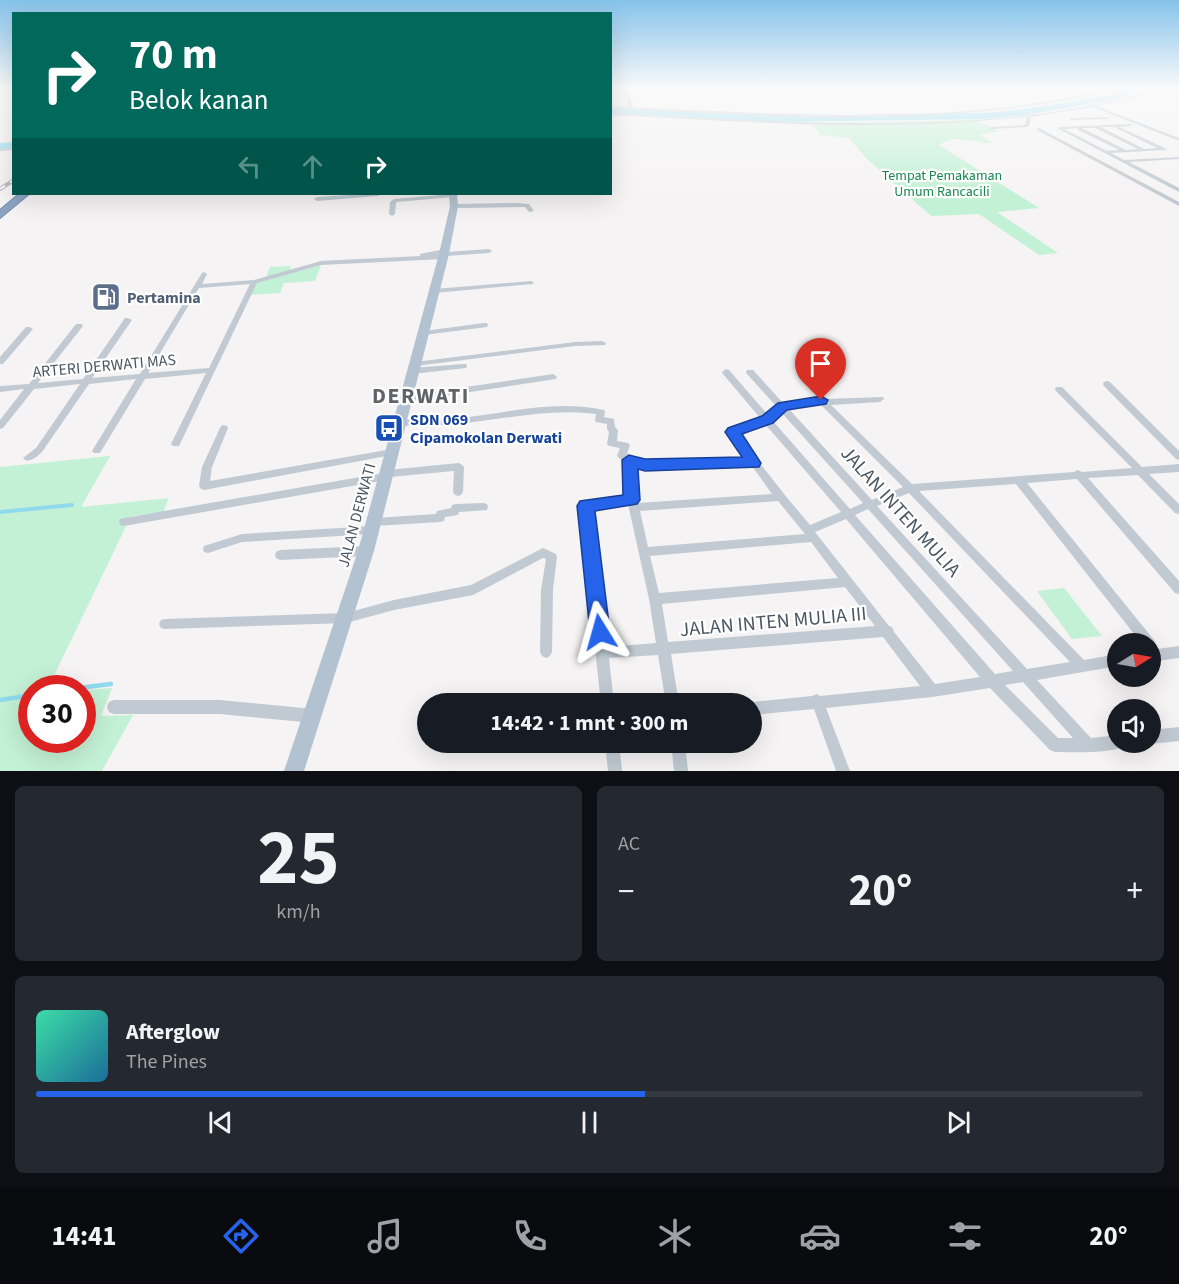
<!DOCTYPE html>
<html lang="id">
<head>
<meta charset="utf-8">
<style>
	body { margin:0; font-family:"Source Sans 3",sans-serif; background:#242831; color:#f1f3f6; height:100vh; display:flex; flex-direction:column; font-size:22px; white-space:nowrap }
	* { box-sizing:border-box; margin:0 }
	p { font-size:20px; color:#9ea1a6 }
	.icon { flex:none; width:33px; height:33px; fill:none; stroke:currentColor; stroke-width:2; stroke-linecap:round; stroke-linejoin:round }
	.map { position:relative; height:771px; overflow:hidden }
	.drawer { display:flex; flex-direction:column; gap:15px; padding:15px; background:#0d0f14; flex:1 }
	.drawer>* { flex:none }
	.top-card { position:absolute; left:12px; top:12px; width:600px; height:183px; border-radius:0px; box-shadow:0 6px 24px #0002; background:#00695c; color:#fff; overflow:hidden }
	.needle { width:39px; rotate:79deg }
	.tools { position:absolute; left:1107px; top:633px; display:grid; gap:12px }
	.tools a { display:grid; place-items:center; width:54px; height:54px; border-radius:50%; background:#171b24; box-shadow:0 6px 24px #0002; font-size:30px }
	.speed { position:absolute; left:18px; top:675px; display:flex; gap:12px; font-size:30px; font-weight:700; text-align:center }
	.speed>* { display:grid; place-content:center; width:78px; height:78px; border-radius:50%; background:#171b24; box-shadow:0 6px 24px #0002; line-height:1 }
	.speed .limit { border:9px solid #d22; background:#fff; color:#111 }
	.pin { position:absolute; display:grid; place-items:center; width:51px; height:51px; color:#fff; margin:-62px -26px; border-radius:50% 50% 50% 0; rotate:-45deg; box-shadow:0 0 6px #0007 }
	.pin .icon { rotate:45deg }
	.me { position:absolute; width:66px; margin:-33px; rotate:352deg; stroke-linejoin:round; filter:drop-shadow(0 0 4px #0008) }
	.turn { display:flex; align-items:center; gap:21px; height:126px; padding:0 18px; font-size:27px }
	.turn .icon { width:78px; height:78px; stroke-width:2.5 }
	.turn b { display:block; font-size:42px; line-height:51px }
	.lanes { display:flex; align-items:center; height:57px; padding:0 18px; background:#0003; justify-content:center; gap:30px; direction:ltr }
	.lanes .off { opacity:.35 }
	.big { font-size:45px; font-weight:700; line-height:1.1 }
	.drawer .widget { flex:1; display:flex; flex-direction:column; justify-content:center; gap:9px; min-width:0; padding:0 21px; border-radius:9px; background:#242831 }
	.drawer .dial { align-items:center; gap:0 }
	.dial b { font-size:78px; line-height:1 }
	.song { display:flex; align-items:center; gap:18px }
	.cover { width:72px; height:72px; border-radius:9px; background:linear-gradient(135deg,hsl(160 70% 55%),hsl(200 70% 35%)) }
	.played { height:6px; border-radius:3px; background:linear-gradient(90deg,#2563eb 55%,#363941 55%) }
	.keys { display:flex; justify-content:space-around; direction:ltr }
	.heat { display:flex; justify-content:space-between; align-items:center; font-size:33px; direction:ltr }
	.drawer .tiles { flex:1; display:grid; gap:15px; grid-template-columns:1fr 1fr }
	.widget:last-child { grid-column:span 2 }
	.trip { position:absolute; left:417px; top:693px; width:345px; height:60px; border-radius:30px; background:#171b24; box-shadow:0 6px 24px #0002; font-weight:700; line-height:60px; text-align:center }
	.tab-bar { display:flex; height:96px; justify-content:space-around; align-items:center; background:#090b0e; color:#9ea1a6 }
	.tab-bar .icon { width:42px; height:42px }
	.tab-bar .active { color:#2563eb }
	.tab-bar b { font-size:27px; color:#f1f3f6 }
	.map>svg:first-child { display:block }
</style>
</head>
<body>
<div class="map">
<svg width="1179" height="771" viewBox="0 0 1179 771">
	<rect width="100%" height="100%" fill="#f5f3f3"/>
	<!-- green -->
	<g fill="#c3f1d5">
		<path d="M 975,120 L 998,131 L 980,135 L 992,143 C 972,144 958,132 939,145 L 1039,208 L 997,212 L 1058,253 L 1039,255 L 979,214 L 931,216 L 866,158 L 849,138 L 821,135 L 812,123 Z"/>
		<polygon points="321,265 315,281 284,283 280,293 250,295 256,283 265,280 270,267 291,266 290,269 296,272"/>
		<polygon points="110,456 81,507 169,498 163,512 131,516 48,688 32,688 32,740 82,740 83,690 112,688 101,716 133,715 102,771 0,771 0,467"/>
		<polygon points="1064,588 1102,636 1072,639 1037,591"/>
	</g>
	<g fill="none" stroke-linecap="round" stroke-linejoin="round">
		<!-- stream-far1 -->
		<polyline stroke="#90daee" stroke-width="4" points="0,512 72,505"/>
		<!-- stream -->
		<g stroke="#90daee" stroke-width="4.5">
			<polyline points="79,688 111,684"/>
			<polyline points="0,700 32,695"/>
		</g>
		<!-- river -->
		<g fill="#90daee" fill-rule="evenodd">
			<polygon points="1133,88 1145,88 1111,100 1026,115 984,119 774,122 610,113 610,107 774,116 984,113 1026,109 1110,95"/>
			<polygon points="14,142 14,148 0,149 0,143"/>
		</g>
		<!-- motorway casing -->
		<g stroke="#7690ad" stroke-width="2">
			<polygon id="motorway" points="19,194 29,194 0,218 0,210"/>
		</g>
		<!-- minor -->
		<g fill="#c1cad2" fill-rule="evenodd">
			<path d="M 1121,88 L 1128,88 C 1118,92 1107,93 1097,95 C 1075,99 1052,103 1030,106 C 891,125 750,116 610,108 L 610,106 L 628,107 L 625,92 L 627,91 L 629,92 L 632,107 C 754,113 878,121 1000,108 C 1041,103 1081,96 1121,88 Z"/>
			<path d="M 1167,88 L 1173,88 L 1096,106 L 1179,138 L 1179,140 L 1177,140 L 1093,107 L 1031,117 L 1029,126 L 1027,127 L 992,129 L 990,129 L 990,127 L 1025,125 L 1027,117 C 993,120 960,123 926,124 C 821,128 715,120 610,115 L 610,113 C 755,120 902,132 1046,113 C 1087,107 1127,97 1167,88 Z"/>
			<polygon points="1176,88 1179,88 1179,89 1177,89"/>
			<polygon points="1108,117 1109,119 1071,120 1069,119 1071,118"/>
			<path d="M 1130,124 L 1132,124 L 1132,126 L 1119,127 L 1167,149 L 1165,150 L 1111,153 L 1124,160 L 1179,157 L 1179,159 L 1129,162 L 1179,188 L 1179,192 L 1057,128 L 1059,127 ZM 1101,127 L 1114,127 L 1157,148 L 1144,149 ZM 1078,128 L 1078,130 L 1119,150 L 1107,151 L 1064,129 ZM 1082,128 L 1095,128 L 1138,149 L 1126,150 Z"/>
			<polygon points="1039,128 1179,202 1179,206 1037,130 1037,129"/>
			<polygon points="14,148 14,150 0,151 0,149"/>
			<polygon points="364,194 381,194 378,196 317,201 314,199 317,197"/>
			<polygon points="452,194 456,195 453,197 397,202 396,203 395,214 392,216 389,214 390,202 394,199"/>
			<polygon points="517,203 529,204 534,211 529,212 525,207 464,208 454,208 451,206 454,204"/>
			<path d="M 445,249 L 447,250 L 447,252 L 489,249 L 492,251 L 489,253 L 446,256 L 446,258 L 444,259 L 321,265 L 257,283 L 179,446 L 173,446 L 171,444 L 206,373 L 145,379 L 100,453 L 94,453 L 92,451 L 136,379 L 89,384 L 42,452 C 37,456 32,462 25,460 L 23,458 L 36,448 L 80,384 L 34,389 L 3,428 L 0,429 L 0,420 L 24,389 L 0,392 L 0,386 L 29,384 L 76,324 L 82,324 L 83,326 L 38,383 L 83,379 L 125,318 L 128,318 L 132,320 L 92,378 L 140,374 L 202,273 L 204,272 L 207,274 L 202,284 L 254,280 L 321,261 L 420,256 L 420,254 ZM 250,284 L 209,368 L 148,373 L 199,288 Z"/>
			<polygon points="531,281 534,283 533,284 434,293 431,291 434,289"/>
			<polygon points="484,323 487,323 488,325 487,327 424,335 420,333 424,331"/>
			<polygon points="26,327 29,327 33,329 3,364 0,364 0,357"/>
			<polygon points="602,341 606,343 605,345 575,346 415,366 411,364 415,362 575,342"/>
			<polygon points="463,364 466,364 467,366 466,368 412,374 408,371 412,368"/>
			<path d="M 726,369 L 729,370 L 768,415 L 777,407 L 747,374 L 746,372 L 747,370 L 753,370 L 783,403 L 817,400 L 821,397 L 825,399 L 883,397 L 884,399 L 880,402 L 831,405 L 912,484 L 1074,472 L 1078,470 L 1082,472 L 1132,468 L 1056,391 L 1055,389 L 1056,387 L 1062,387 L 1142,467 L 1179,464 L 1179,472 L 1149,474 L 1179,504 L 1179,514 L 1175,513 L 1138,475 L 1088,478 L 1179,581 L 1179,594 L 1175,593 L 1077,479 L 1027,483 L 1154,640 L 1156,644 L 1154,648 L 1150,650 L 1150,644 L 1142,644 L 1016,484 L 919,491 L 1084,660 L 1118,654 L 1118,666 L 1037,680 L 1091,738 L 1118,735 L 1118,742 L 1125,742 L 1123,747 C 1105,754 1074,752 1055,752 L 1050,750 L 990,688 L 932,697 L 826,708 L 850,771 L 836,771 L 814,709 L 752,715 L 752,704 L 749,704 L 752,702 L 812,696 L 817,694 L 820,696 L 920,686 L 883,637 L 671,654 L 679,704 L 666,704 L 658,655 L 609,658 L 614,704 L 601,704 L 580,508 L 583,502 L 587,501 L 627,497 L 624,461 L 619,458 L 617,456 L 620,448 L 609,446 L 607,444 L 609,432 L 607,429 L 607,424 L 596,422 L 595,420 L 596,414 C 550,408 505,419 459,424 C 439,426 419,425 399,426 L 396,425 L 395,423 L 396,421 L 399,420 C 419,419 440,420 460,418 C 507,413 556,399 604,410 L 605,412 L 604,417 L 614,419 L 615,427 L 618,430 L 617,441 L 628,443 L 630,445 L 627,454 L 645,462 L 747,460 L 728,435 L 733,428 L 761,419 L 723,374 L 722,372 ZM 821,405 L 903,487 L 872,500 L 788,408 ZM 781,412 L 863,503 L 850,509 L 772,420 ZM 765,424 L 841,512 L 810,525 L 784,494 L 738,435 L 739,432 ZM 634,465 L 644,468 L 752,466 L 772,494 L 638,503 ZM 909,493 L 1070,662 L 1027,669 L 877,506 ZM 778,501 L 805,534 L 648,547 L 640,511 ZM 628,504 L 649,599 L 656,643 L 607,647 L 590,509 ZM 868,509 L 1013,671 L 995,674 L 855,515 ZM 846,519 L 980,677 L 935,684 L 894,632 L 892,627 L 889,626 L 815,532 ZM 811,542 L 838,578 L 659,593 L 650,556 ZM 845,587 L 875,626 L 668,642 L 662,604 ZM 1023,682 L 1073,738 L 1058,738 L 1005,685 Z"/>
			<polygon points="553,374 557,377 556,379 405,402 401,399 405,396"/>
			<polygon points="1107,381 1110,382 1179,451 1179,460 1176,459 1104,386 1103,384 1104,382"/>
			<polygon points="224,425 227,426 228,428 212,467 210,481 392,449 395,450 397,452 395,454 392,455 204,490 201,489 199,486 202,467 220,428 221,426"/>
			<polygon points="459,463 462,465 464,467 463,492 461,495 458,496 455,495 453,492 454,471 390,477 386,480 124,526 120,525 119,522 120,519 124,518 383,473 387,470"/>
			<polygon points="483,503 487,504 488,507 487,510 459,512 458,515 445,517 444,521 440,522 374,526 370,525 369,522 370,519 374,518 436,514 437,511 451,508 452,505 456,504"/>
			<polygon points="372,526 376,527 377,530 376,533 372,534 242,542 208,553 204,552 203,549 204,546 242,534"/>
			<polygon points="366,546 370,548 371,551 370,554 366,556 280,560 276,558 275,555 276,552 280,550"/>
			<polygon points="543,548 556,554 557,557 553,590 552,652 550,656 546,658 542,656 540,652 541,590 546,559 543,558 473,595 394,610 346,623 165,629 161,628 159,624 161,620 165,619 346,613 394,600 471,585"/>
			<polygon points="1179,646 1179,658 1150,662 1150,650"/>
			<polygon points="114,700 220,700 313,709 318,711 320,716 318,721 313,723 220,714 114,714 109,712 107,707 109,702"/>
			<polygon points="1179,727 1179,741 1150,744 1147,742 1150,742 1150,730"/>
			<polygon points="605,742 619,742 622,771 608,771"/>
			<polygon points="671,742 685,742 688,771 674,771"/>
		</g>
		<!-- primary -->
		<polygon fill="#b3c2d1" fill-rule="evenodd" points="449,194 457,194 458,206 449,254 374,551 304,771 284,771 358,551 439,254 450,206"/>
		<!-- motorway -->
		<use href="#motorway" fill="#8ba5c1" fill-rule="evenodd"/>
		<!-- rail casing -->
		<g stroke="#b5b8bd" stroke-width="4">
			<polyline id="rail" points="0,189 14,180"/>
		</g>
		<!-- rail -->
		<use href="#rail" stroke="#fff" stroke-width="2" stroke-dasharray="6" stroke-linecap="butt"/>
	</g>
	<!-- sky -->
	<linearGradient id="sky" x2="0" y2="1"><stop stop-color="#85c3ea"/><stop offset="0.45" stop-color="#fafafa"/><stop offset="1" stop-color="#fafafa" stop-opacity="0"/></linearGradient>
	<rect width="1179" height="196" fill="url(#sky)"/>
	<!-- route -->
	<polygon fill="#2563eb" stroke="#184099" stroke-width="1.5" points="821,396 828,400 826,404 787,410 773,423 742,434 761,463 759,467 645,471 638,469 640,500 637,504 595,511 610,632 607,639 600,642 593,639 590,632 577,506 580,501 623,495 622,460 629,455 645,459 742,457 725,432 728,428 762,416 778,403"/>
	<!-- icons -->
	<defs>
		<g id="fuel-square" transform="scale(1.5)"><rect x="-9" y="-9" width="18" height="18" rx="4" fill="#5c6f8a" stroke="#fff"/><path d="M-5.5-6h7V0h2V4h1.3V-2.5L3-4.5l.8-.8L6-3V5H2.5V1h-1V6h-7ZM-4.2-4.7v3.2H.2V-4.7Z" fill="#fff"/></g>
		<g id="bus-square" transform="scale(1.5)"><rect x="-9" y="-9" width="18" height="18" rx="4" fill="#1a4fb4" stroke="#fff"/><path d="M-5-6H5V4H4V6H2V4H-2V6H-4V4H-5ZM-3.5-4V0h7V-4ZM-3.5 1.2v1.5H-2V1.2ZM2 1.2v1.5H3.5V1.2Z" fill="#fff"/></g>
	</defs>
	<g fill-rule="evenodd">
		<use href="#fuel-square" x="106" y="297"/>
		<use href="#bus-square" x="389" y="428"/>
	</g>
	<g text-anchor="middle" stroke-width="4.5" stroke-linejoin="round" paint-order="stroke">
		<!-- far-park labels -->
		<g font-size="14" fill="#17864f" stroke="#fff">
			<text x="942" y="180">Tempat Pemakaman<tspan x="942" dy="16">Umum Rancacili</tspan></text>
		</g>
		<!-- service labels -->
		<g font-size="16" font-weight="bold" fill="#4e5e75" stroke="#fff" text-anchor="start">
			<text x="127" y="303">Pertamina</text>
		</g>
		<!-- street labels -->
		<g font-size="16" fill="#4a5661" stroke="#fff">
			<text transform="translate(104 365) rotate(-5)" y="6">ARTERI DERWATI MAS</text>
			<text transform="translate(356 515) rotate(-75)" y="6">JALAN DERWATI</text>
		</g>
		<!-- transit labels -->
		<g font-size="16" font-weight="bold" fill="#164399" stroke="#fff" text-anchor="start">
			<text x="410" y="425">SDN 069<tspan x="410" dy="18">Cipamokolan Derwati</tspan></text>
		</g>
		<!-- near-street labels -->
		<g font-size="20" fill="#4a5661" stroke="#fff">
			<text transform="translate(901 511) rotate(48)" y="7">JALAN INTEN MULIA</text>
			<text transform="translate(773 621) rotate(-5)" y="7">JALAN INTEN MULIA III</text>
		</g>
		<!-- district labels -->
		<g font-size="22" font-weight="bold" letter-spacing="1.5" fill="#5f6368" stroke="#fff">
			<text x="421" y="403">DERWATI</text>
		</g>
	</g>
</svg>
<div class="tools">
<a><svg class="needle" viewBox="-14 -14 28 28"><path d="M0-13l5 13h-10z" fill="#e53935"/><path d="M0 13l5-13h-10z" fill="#9ea1a6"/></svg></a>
<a><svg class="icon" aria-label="sound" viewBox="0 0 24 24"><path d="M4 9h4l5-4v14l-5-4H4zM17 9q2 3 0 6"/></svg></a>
</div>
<div class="speed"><div class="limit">30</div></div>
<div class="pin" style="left:821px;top:400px;background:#d93025"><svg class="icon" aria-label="arrive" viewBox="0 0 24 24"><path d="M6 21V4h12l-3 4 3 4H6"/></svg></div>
<svg class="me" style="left:600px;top:632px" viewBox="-20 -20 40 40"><path d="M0-17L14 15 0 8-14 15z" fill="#2563eb" stroke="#fff" stroke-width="4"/></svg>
<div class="trip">14:42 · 1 mnt · 300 m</div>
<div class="top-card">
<div class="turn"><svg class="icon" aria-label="right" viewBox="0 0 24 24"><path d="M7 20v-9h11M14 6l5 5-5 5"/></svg><div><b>70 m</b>Belok kanan</div></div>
<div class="lanes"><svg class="icon off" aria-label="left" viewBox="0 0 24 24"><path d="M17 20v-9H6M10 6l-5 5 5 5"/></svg><svg class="icon off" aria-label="ahead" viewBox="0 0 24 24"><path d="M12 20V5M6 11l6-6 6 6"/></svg><svg class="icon" aria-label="right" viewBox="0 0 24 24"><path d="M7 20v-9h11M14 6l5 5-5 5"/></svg></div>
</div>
</div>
<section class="drawer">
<div class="tiles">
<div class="widget dial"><b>25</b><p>km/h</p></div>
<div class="widget"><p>AC</p>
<div class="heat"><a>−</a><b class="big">20°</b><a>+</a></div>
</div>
<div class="widget">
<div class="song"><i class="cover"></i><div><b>Afterglow</b><p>The Pines</p></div></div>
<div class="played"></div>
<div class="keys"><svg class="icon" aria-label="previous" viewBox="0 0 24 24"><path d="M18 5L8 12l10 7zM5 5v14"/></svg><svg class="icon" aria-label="pause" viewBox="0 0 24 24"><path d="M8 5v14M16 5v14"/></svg><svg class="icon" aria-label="next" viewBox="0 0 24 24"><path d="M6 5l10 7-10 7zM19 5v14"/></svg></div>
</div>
</div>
</section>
<nav class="tab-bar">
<b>14:41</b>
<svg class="icon active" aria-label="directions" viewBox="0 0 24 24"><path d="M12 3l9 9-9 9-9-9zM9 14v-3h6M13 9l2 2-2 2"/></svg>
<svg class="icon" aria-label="music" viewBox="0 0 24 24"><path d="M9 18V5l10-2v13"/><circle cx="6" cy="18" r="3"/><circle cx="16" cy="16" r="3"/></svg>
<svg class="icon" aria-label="phone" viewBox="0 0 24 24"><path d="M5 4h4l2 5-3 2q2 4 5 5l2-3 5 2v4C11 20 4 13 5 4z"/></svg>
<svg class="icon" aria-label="climate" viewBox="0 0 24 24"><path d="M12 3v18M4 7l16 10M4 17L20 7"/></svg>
<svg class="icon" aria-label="car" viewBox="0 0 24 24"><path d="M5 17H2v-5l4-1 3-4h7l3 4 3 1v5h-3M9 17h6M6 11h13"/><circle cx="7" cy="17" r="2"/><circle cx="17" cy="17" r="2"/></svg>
<svg class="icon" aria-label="filters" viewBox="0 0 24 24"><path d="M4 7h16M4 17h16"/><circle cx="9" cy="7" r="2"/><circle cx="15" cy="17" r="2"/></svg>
<b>20°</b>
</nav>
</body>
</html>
